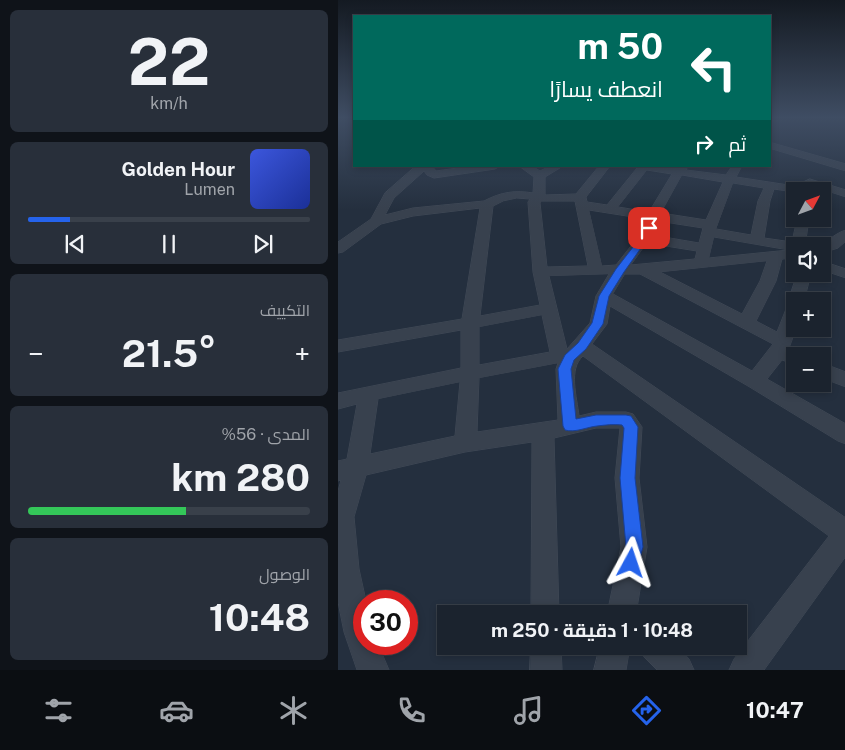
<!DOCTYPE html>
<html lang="ar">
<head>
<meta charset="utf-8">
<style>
	body { margin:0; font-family:"Public Sans",Cairo,sans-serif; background:#282f3a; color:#f1f3f6; direction:rtl; height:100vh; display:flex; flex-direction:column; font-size:19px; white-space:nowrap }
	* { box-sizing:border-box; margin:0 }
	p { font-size:16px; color:#a0a4aa }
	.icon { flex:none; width:28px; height:28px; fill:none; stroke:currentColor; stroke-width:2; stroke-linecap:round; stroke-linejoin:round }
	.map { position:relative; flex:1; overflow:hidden; direction:ltr }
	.details { display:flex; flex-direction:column; gap:10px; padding:10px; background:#0f1319; width:338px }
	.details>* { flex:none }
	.guide { position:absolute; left:15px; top:15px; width:418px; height:152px; border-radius:0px; box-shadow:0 2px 8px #0003,0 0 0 1px #39404a; direction:rtl; background:#00695c; color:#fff; overflow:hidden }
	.needle { width:32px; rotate:49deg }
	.controls { position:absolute; left:448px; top:182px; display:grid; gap:10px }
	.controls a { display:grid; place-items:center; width:45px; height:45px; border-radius:0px; background:#1b232e; box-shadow:0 2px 8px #0003,0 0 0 1px #39404a; font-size:25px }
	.speed { position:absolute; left:15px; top:590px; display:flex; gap:10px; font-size:25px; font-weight:700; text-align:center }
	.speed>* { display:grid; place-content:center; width:65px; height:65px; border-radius:50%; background:#1b232e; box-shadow:0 2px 8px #0003,0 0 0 1px #39404a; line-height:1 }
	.speed .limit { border:8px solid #d22; background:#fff; color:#111 }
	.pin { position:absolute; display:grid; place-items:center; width:42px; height:42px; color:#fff; margin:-21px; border-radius:10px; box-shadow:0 2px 8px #0006 }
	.me { position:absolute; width:55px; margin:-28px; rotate:5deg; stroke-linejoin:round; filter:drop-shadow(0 0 4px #0008) }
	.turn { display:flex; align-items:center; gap:18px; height:105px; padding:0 25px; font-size:22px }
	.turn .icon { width:65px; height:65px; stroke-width:2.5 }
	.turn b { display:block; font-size:35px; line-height:42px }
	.then { display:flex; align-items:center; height:48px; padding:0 25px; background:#0003; gap:10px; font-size:19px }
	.big { font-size:38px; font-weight:700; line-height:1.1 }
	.details .tile { flex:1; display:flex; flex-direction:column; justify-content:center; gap:8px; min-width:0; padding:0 18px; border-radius:8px; background:#282f3a }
	.details .dial { align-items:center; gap:0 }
	.dial b { font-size:65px; line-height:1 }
	.song { display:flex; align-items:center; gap:15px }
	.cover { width:60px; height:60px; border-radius:8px; background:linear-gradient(135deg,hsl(230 70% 55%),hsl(230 70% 35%)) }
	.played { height:5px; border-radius:2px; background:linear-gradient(90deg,#2563eb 15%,#39404a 15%) }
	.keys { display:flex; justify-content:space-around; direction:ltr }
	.heat { display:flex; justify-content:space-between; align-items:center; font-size:28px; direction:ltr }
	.charge { height:8px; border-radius:4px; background:linear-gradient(90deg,#34c759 56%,#39404a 0) }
	.trip { position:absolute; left:99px; top:605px; width:310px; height:50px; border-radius:0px; background:#1b232e; box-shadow:0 2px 8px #0003,0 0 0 1px #39404a; font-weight:700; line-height:50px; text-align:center; direction:rtl }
	.menu { display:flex; height:80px; justify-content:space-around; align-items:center; background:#0b0e12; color:#a0a4aa }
	.menu .icon { width:35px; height:35px }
	.menu .selected { color:#2563eb }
	.menu b { font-size:22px; color:#f1f3f6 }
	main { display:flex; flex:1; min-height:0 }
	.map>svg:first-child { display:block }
</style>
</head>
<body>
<main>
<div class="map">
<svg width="508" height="670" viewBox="0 0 508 670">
	<rect width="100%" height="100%" fill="#242f3e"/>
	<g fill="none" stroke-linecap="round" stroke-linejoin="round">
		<!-- minor casing -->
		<g stroke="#414a57" stroke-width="1">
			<g id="minor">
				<polygon points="431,142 508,164 508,171 431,148"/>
				<path d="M 78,166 L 94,166 L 98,171 L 134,166 L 162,166 L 157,169 L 96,178 L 89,175 L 86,171 L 56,198 L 47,215 L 75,208 L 146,201 C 163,192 177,190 195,193 L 196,177 L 181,166 L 194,166 L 202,171 L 212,166 L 225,166 L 207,177 L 207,195 L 238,194 L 261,166 L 272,166 L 248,197 L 249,202 L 269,205 L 299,168 L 298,166 L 338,168 L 340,166 L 350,166 L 348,170 L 388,175 L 394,166 L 404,166 L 398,177 L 470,188 L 476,191 L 456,192 L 436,189 L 432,201 L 426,238 L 454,242 L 459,219 L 471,219 L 467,246 L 456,246 L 456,258 L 444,259 L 438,281 L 418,321 L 439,332 L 448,309 L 453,305 L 450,301 L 459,274 L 473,274 L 466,301 L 456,301 L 458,329 L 451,348 L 463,353 L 464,356 L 456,356 L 456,364 L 444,360 L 429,379 L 508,424 L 508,444 L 500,441 L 410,386 L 272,306 L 269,324 L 254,344 L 508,518 L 508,556 L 426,670 L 391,670 L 396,659 L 491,536 L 245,356 C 230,369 239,397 241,416 L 258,412 L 288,412 L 295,414 L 304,427 L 301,478 L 309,547 L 298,614 L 269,614 L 283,547 L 277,478 L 282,428 L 258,428 L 216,438 L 221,614 L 193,614 L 194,442 L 127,452 L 28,475 L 16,517 L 21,569 L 28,601 L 26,601 L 26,644 L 40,644 L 51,670 L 19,670 L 6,632 L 0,602 L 0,491 L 3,480 L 0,481 L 0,461 L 9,459 L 19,404 L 0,409 L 0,393 L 123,368 L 123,330 L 0,352 L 0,340 L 124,319 L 142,208 L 75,216 L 43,224 L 5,252 L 0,253 L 0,242 L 33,219 L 47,193 ZM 309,170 L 334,174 L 311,212 L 280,207 ZM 344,175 L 385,182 L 368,220 L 323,213 ZM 395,183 L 426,188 L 420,201 L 413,235 L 378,229 ZM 179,198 L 192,199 L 190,202 L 195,272 L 202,305 L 142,316 L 155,206 L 165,201 ZM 204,201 L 237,201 L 250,266 L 209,267 L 202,203 ZM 251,210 L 308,219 L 300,237 L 278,265 L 264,266 ZM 320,221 L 365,228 L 361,243 L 314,235 ZM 376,237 L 451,250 L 371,258 ZM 309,243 L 359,251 L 357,259 L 293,265 ZM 429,261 L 422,281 L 404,314 L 322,272 ZM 271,274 L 258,296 L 252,323 L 229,349 L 211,276 ZM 287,274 L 302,274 L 435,344 L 414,371 L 275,294 ZM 204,315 L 212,352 L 141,365 L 141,327 ZM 220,363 L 218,369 L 220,420 L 139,432 L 141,378 ZM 122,382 L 117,436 L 32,454 L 40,399 Z"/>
				<polygon points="472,179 508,190 508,197 468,184 466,182"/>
				<path d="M 508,230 L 508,241 L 500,248 L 484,253 L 484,246 L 479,246 C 490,242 497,233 508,230 Z"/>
				<polygon points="484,261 508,269 508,278 484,270"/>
				<polygon points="484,363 508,372 508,387 484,378"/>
				<polygon points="193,646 223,646 224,670 192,670"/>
				<polygon points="262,646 292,646 288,670 256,670"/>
				<polygon points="302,646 339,646 351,659 356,670 319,670 306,657"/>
			</g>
		</g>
		<!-- minor -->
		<use href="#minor" fill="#38414e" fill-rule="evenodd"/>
	</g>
	<!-- sky -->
	<linearGradient id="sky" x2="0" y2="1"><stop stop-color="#141a22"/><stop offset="0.56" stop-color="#3f4d63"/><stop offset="1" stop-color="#3f4d63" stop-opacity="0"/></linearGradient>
	<rect width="508" height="210" fill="url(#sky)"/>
	<!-- route -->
	<path fill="#2563eb" stroke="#184099" d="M 308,226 L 315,228 L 310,238 L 286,272 L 271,296 L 265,324 L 248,349 L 236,360 L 233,369 L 238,419 L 258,415 L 288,415 L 293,416 L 300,427 L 297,478 L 305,547 L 299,569 L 293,571 L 287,569 L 284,563 L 288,547 L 282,478 L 286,428 L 284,425 C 276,424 267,425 259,426 C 249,427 237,433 227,430 L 225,426 L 220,369 L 227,355 L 240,343 L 254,323 L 261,296 L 278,269 L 302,238 Z"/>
</svg>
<div class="controls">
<a><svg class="needle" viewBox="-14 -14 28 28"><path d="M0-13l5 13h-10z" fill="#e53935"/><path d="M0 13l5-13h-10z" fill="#a0a4aa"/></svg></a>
<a><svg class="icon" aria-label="sound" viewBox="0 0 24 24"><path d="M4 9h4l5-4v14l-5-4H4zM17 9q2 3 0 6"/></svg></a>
<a>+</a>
<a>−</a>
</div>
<div class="speed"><div class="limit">30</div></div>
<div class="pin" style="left:311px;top:228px;background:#d93025"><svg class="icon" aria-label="arrive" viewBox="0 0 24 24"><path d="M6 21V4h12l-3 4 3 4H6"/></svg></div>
<svg class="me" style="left:293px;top:563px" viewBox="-20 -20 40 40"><path d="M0-17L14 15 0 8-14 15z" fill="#2563eb" stroke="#fff" stroke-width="4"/></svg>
<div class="trip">10:48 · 1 دقيقة · 250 m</div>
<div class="guide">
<div class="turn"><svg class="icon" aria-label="left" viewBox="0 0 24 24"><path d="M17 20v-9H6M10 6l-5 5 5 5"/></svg><div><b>50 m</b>انعطف يسارًا</div></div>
<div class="then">ثم<svg class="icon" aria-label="right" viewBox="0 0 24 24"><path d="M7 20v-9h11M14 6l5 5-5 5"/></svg></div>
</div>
</div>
<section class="details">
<div class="tile dial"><b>22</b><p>km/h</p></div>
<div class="tile">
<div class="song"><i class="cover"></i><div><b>Golden Hour</b><p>Lumen</p></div></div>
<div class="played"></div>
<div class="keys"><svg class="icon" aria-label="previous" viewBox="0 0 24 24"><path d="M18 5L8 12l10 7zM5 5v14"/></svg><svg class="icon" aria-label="pause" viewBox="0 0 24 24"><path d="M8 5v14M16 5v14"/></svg><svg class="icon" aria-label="next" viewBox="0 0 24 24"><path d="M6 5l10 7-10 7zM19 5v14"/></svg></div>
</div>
<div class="tile"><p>التكييف</p>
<div class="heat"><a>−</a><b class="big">21.5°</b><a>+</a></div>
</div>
<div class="tile"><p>المدى · 56%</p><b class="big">280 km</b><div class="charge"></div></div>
<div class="tile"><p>الوصول</p><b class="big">10:48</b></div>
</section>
</main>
<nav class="menu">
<b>10:47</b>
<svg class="icon selected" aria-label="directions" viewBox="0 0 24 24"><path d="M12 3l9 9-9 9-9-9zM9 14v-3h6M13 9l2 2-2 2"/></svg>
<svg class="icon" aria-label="music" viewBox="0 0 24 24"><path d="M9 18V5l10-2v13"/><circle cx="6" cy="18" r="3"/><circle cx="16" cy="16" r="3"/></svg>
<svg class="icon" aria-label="phone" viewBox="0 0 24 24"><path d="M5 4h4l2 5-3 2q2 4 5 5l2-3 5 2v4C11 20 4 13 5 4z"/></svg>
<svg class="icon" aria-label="climate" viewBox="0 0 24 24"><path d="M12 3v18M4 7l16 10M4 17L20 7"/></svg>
<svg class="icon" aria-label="car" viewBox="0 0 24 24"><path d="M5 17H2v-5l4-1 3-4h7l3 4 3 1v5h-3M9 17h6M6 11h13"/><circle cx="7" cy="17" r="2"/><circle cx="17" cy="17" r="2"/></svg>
<svg class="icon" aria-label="filters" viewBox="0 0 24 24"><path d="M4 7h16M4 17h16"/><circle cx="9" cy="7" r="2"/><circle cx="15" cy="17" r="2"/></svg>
</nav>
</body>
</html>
